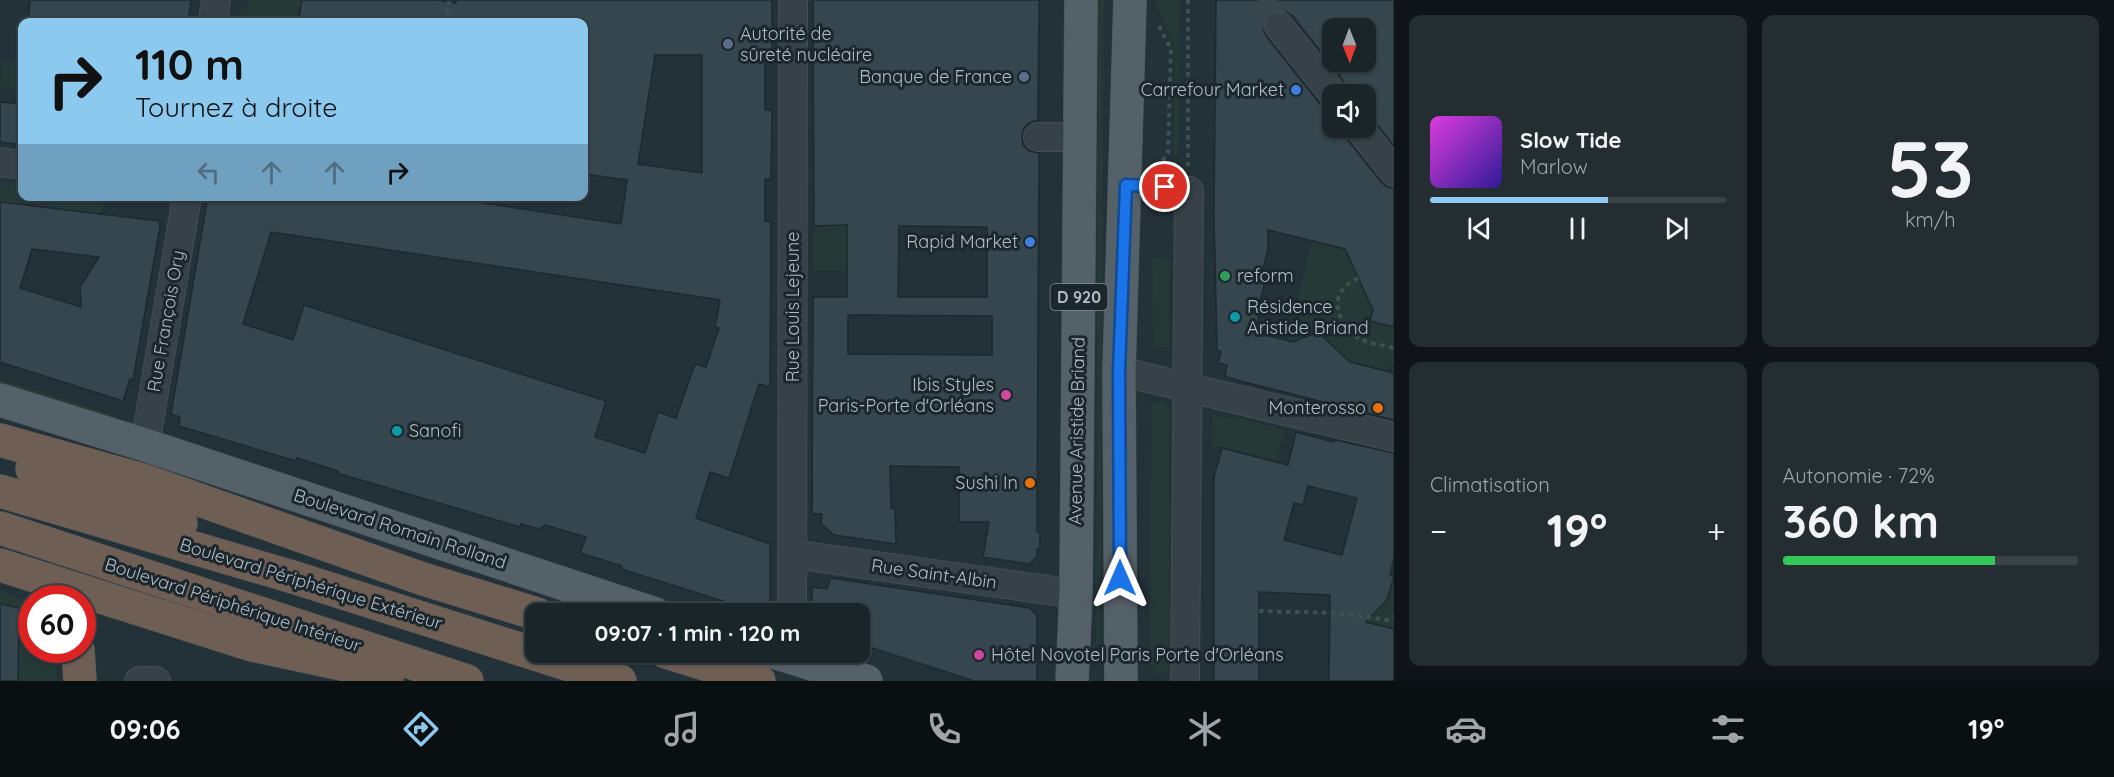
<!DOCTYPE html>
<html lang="fr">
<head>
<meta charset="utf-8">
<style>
	body { margin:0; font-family:Quicksand,sans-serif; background:#232d32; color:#f1f3f6; height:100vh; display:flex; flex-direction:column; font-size:22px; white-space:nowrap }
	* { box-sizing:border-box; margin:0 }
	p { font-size:20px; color:#9fa5a8 }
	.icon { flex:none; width:33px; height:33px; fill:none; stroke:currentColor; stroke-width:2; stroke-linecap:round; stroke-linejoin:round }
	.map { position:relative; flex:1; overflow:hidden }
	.drawer { display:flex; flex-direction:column; gap:15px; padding:15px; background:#0e1417; width:720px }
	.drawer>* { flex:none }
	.guide { position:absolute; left:18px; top:18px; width:570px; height:183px; border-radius:12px; box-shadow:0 2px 4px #0004,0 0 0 2px #384247; background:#8cc9ef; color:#111; overflow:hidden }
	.needle { width:39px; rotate:179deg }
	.fabs { position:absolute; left:1322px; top:18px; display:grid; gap:12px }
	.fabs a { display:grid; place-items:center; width:54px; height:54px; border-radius:12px; background:#1a252a; box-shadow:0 2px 4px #0004,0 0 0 2px #384247; font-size:30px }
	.speed { position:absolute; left:18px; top:585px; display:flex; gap:12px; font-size:30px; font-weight:700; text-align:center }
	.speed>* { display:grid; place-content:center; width:78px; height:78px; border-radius:50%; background:#1a252a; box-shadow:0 2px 4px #0004,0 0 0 2px #384247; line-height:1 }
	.speed .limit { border:9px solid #d22; background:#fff; color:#111 }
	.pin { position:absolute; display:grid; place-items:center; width:51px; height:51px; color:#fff; margin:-26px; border:3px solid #fff; border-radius:50%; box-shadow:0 2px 6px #0007 }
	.me { position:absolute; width:66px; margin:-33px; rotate:0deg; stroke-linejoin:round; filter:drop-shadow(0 0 4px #0008) }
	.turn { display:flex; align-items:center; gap:21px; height:126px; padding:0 18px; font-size:27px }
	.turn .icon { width:78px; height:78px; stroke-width:2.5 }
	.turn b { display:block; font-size:42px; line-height:51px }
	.lanes { display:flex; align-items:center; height:57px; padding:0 18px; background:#0003; justify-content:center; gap:30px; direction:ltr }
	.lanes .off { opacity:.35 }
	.big { font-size:45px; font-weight:700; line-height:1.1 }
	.drawer .tile { flex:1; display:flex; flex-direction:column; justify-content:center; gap:9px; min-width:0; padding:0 21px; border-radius:12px; background:#232d32 }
	.drawer .dial { align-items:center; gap:0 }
	.dial b { font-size:78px; line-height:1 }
	.song { display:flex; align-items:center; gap:18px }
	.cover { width:72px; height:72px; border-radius:9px; background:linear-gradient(135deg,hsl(300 70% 55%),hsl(250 70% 35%)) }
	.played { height:6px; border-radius:3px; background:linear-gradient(90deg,#8cc9ef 60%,#384247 60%) }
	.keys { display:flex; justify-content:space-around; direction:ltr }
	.heat { display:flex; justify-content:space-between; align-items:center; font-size:33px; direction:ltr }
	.charge { height:9px; border-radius:4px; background:linear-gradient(90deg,#34c759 72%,#384247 0) }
	.drawer .tiles { flex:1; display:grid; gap:15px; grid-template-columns:repeat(2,1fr) }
	.trip { position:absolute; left:525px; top:603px; width:345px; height:60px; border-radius:12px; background:#1a252a; box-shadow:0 2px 4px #0004,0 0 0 2px #384247; font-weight:700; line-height:60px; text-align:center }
	.menu { display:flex; height:96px; justify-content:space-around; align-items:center; background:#0a0f11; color:#9fa5a8 }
	.menu .icon { width:42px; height:42px }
	.menu .current { color:#8cc9ef }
	.menu b { font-size:27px; color:#f1f3f6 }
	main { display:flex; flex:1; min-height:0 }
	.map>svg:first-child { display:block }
</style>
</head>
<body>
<main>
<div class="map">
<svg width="1394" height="681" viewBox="0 0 1394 681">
	<rect width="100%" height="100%" fill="#233138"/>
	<!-- green -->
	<g fill="#253937">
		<polygon points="248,0 302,0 298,22 237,22 239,10 246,10"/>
		<polygon points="1098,0 1104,0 1101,645 1096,644"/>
		<polygon points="1154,0 1180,0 1178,155 1173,155 1175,48"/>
		<polygon points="2,61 22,63 22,89 0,87"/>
		<polygon points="0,182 22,184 22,196 103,197 102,214 0,202"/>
		<rect x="814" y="226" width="33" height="45"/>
		<path d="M 1312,241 L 1350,251 L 1349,256 L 1373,310 L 1370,320 L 1394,327 L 1394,362 L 1390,365 L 1388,372 L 1328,355 L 1331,341 C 1328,339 1325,336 1322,335 C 1314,331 1300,341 1291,343 L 1288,340 Z"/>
		<polygon points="1152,258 1170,259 1169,347 1153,347"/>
		<polygon points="0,379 115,415 114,420 0,384"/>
		<polygon points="1161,401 1169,407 1169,665 1167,673 1159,674 1155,671 1150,662 1151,410 1153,404"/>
		<polygon points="1212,414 1230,419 1234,416 1285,430 1276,462 1213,446"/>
		<polygon points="1394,574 1394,629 1349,617 1385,602"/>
		<polygon points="0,589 23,600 31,609 32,650 56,650 57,681 0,681"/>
	</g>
	<!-- building -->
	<g fill="#35464e" stroke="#1e292f" stroke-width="1.5" fill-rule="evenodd">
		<polygon points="30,0 191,0 188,22 28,22"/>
		<path d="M 302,0 L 438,0 L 456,3 L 456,0 L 772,0 L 772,55 L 765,56 L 765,110 L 772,110 L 771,179 L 765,179 L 765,221 L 771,222 L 770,387 L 759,384 L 729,478 L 710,472 L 696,518 L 770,544 L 770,607 L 761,605 L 761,613 L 621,569 L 622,566 L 580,553 L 586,537 L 545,525 L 539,529 L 521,524 L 520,527 L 337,473 L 338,471 L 297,458 L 296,461 L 179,426 L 180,417 L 171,414 L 208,196 L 478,196 L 477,202 L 621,224 L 627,180 L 584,174 L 584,22 L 298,22 ZM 655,55 L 702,55 L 702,173 L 638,164 ZM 271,232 L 720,300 L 715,327 L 719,328 L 706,367 L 695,364 L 676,418 L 658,412 L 645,453 L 595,437 L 606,401 L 304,305 L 293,340 L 243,324 Z"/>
		<path d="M 813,0 L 1039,0 L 1038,120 L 1029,123 L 1024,128 L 1022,136 L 1023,145 L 1029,151 L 1039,153 L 1037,532 L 1040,532 L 1040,548 L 1037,549 L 1037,557 L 1029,564 L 983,557 L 989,522 L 959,522 L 959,467 L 890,466 L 891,508 L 895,509 L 896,544 L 834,535 L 821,524 L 822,514 L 812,514 L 813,297 L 847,297 L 847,225 L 814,226 ZM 899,226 L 987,227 L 987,297 L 898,297 ZM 848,315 L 992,316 L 992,355 L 848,354 Z"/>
		<path d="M 1216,0 L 1394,0 L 1394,146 L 1372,118 L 1365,113 L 1365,94 L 1349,94 L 1346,84 L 1292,15 L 1284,11 L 1276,10 L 1268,14 L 1264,21 L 1263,28 L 1266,36 L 1320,104 L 1326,109 L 1332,110 L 1332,128 L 1343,128 L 1346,138 L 1381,182 L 1387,187 L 1394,188 L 1394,327 L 1370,321 L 1373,310 L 1345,249 L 1268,230 L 1268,249 L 1260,282 L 1265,283 L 1259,304 L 1261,307 L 1255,332 L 1293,342 L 1313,334 L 1320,334 L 1350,362 L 1394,373 L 1394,420 L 1240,381 L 1225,376 L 1227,365 L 1218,363 L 1221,352 L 1217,350 L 1214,216 ZM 1332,28 L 1365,28 L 1365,62 L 1332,62 Z"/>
		<polygon points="0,102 22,104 22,145 0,142"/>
		<path d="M 0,202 L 159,221 L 160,226 L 133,380 L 130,379 L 123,401 L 0,362 ZM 32,249 L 99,257 L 80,287 L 81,307 L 20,288 Z"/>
		<path d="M 1296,432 L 1334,442 L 1335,440 L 1394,453 L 1394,558 L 1390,575 L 1394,576 L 1387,600 L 1366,622 L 1394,629 L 1394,681 L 1329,681 L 1330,595 L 1259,592 L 1259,681 L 1214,681 L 1214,477 L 1222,448 L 1288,465 ZM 1308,486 L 1357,498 L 1342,555 L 1284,540 L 1294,503 L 1303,505 Z"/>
		<polygon points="831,578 1030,608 1037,616 1037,681 974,681 860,644 860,614 812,614 812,587 827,589"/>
		<polygon points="0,604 19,608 18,681 0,681"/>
	</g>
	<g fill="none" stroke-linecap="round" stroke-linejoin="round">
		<!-- minor-tunnel -->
		<polyline stroke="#38464d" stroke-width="28" stroke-dasharray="28 14" stroke-linecap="butt" points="1259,0 1279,26"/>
		<!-- minor casing -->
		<g stroke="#434e54" stroke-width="30">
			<g id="minor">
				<polyline points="213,22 216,0"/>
				<polyline points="1279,26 1333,94"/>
				<polyline points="1359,128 1394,172"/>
				<polyline points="1038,137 1080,137"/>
				<polyline points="0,162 22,165"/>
				<polyline points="1126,185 1189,191 1185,681"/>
				<polyline points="1119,371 1394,437"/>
				<polyline points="145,445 187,196"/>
				<polyline points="792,554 1076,594"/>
				<polyline points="792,614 793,0"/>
				<polyline points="139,681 156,681"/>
			</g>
		</g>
		<!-- major casing -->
		<g stroke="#434e54" stroke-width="34">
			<g id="major">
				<polyline points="0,400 145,445 655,614"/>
				<polyline points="774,652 866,681"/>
				<polyline points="1072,681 1076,594 1081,0"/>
				<polyline points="1121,681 1119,371 1130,0"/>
			</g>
		</g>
		<!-- highway casing -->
		<g stroke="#414d53" stroke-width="34">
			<g id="highway">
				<polyline points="0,440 146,481 423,579 537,614"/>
				<polyline points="32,469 181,523"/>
				<polyline points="0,491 296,578 620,681"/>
				<polyline points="0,528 467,681"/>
				<polyline points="0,565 252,645 388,674"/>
				<polyline points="78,650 80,681"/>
				<polyline points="666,652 759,681"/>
			</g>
		</g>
		<!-- path -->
		<g stroke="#3e514e" stroke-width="4" stroke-dasharray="4.5 4.5" stroke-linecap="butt">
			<polyline points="1188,0 1188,166"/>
			<polyline points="446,22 449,1"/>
			<polyline points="1159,26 1171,49 1168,153 1161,163"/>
			<path d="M 1358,278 C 1353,281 1347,284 1343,289 C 1329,306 1345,332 1362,340 C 1371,344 1384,345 1394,348"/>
			<polyline points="1259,611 1335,613 1387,620 1394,617"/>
		</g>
		<!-- minor -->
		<use href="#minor" stroke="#374248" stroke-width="28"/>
		<!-- major -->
		<use href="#major" stroke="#556168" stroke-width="33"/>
		<!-- highway -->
		<use href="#highway" stroke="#6e5e54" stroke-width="33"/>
	</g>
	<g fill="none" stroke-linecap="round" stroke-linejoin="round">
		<!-- route casing -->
		<g stroke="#114b97" stroke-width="15">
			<polyline id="route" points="1120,578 1119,371 1126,185 1165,187"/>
		</g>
		<!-- route -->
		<use href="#route" stroke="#1a73e8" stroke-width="10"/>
	</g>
	<!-- markers -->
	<g fill="#5c6f8a" stroke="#1c272d" stroke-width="2">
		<circle cx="728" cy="44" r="6"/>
		<circle cx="1024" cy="77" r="6"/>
	</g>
	<g fill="#3f7fe0" stroke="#1c272d" stroke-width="2">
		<circle cx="1296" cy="90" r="6"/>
		<circle cx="1030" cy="242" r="6"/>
	</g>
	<circle fill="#2e9e5b" stroke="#1c272d" stroke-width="2" cx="1225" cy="276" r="6"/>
	<g fill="#0f9aa8" stroke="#1c272d" stroke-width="2">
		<circle cx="1235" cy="317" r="6"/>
		<circle cx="397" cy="431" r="6"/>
	</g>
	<g fill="#d1479c" stroke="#1c272d" stroke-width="2">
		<circle cx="1006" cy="395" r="6"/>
		<circle cx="979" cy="655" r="6"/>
	</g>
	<g fill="#e8710a" stroke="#1c272d" stroke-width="2">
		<circle cx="1378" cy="408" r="6"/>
		<circle cx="1030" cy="483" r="6"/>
	</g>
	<g text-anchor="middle" stroke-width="6" stroke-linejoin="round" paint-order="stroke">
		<!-- shield labels -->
		<rect fill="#1c272d" stroke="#849097" stroke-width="1.5" x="1050.5" y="284" width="57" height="26" rx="4.5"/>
		<g font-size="16" font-weight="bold" fill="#b1bdc4">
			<text x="1079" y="303">D 920</text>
		</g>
		<!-- poi labels -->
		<g font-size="18" fill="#b1bdc4" stroke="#1c272d" text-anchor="end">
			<text x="740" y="40" text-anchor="start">Autorité de<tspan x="740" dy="21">sûreté nucléaire</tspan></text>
			<text x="1012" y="83">Banque de France</text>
			<text x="1284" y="96">Carrefour Market</text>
			<text x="1018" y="248">Rapid Market</text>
			<text x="1237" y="282" text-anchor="start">reform</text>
			<text x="1247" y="313" text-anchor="start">Résidence<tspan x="1247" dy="21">Aristide Briand</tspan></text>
			<text x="994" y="391">Ibis Styles<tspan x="994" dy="21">Paris-Porte d'Orléans</tspan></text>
			<text x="1366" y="414">Monterosso</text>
			<text x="409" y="437" text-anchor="start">Sanofi</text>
			<text x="1018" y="489">Sushi In</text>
			<text x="991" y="661" text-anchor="start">Hôtel Novotel Paris Porte d'Orléans</text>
		</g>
		<!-- street labels -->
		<g font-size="18" fill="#b1bdc4" stroke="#1c272d">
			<text transform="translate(793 307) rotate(-90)" y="6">Rue Louis Lejeune</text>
			<text transform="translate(166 321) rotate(-80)" y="6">Rue François Ory</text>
			<text transform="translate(1077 431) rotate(-89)" y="6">Avenue Aristide Briand</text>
			<text transform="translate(400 529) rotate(18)" y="6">Boulevard Romain Rolland</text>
			<text transform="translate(934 574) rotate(8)" y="6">Rue Saint-Albin</text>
			<text transform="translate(311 584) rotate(17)" y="6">Boulevard Périphérique Extérieur</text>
			<text transform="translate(233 605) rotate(18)" y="6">Boulevard Périphérique Intérieur</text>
		</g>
	</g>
</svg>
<div class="fabs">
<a><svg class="needle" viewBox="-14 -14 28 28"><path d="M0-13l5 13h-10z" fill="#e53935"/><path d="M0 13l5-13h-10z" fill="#9fa5a8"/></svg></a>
<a><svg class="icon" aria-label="sound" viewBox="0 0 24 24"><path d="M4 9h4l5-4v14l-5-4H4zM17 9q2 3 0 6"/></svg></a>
</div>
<div class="speed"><div class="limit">60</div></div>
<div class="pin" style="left:1165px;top:187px;background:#d93025"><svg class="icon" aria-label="arrive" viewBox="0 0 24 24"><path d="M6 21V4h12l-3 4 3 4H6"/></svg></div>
<svg class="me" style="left:1120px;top:578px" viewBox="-20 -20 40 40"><path d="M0-17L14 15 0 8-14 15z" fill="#1a73e8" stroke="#fff" stroke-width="4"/></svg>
<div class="trip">09:07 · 1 min · 120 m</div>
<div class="guide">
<div class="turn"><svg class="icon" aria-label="right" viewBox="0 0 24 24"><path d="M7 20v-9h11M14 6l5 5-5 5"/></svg><div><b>110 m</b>Tournez à droite</div></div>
<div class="lanes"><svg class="icon off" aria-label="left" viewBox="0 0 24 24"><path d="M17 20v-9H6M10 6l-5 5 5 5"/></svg><svg class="icon off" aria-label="ahead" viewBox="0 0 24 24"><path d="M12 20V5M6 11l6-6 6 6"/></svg><svg class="icon off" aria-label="ahead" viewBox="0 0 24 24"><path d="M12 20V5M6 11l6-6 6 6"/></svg><svg class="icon" aria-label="right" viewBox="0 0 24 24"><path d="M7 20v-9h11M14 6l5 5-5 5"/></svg></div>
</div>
</div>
<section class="drawer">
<div class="tiles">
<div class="tile">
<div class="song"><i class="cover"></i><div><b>Slow Tide</b><p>Marlow</p></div></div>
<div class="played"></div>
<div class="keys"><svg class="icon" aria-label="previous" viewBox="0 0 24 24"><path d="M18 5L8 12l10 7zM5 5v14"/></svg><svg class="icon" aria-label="pause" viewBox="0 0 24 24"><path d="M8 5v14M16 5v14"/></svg><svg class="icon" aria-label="next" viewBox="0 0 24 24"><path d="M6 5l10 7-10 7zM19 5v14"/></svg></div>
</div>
<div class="tile dial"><b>53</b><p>km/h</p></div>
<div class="tile"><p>Climatisation</p>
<div class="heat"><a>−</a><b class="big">19°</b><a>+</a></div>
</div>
<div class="tile"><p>Autonomie · 72%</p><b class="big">360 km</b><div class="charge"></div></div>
</div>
</section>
</main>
<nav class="menu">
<b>09:06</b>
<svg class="icon current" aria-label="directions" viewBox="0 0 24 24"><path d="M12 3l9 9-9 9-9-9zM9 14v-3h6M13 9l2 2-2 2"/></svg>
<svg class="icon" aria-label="music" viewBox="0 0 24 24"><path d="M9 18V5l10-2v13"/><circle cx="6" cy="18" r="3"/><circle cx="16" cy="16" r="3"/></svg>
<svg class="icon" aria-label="phone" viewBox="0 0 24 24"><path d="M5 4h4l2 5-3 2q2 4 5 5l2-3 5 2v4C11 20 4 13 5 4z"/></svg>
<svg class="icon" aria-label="climate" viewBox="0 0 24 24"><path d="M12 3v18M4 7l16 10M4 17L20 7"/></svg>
<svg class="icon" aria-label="car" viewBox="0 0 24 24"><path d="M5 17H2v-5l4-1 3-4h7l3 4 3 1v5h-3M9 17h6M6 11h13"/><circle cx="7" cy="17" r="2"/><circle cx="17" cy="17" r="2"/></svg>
<svg class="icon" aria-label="filters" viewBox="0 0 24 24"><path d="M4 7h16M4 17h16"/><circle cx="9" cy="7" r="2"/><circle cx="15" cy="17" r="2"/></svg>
<b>19°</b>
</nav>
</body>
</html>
